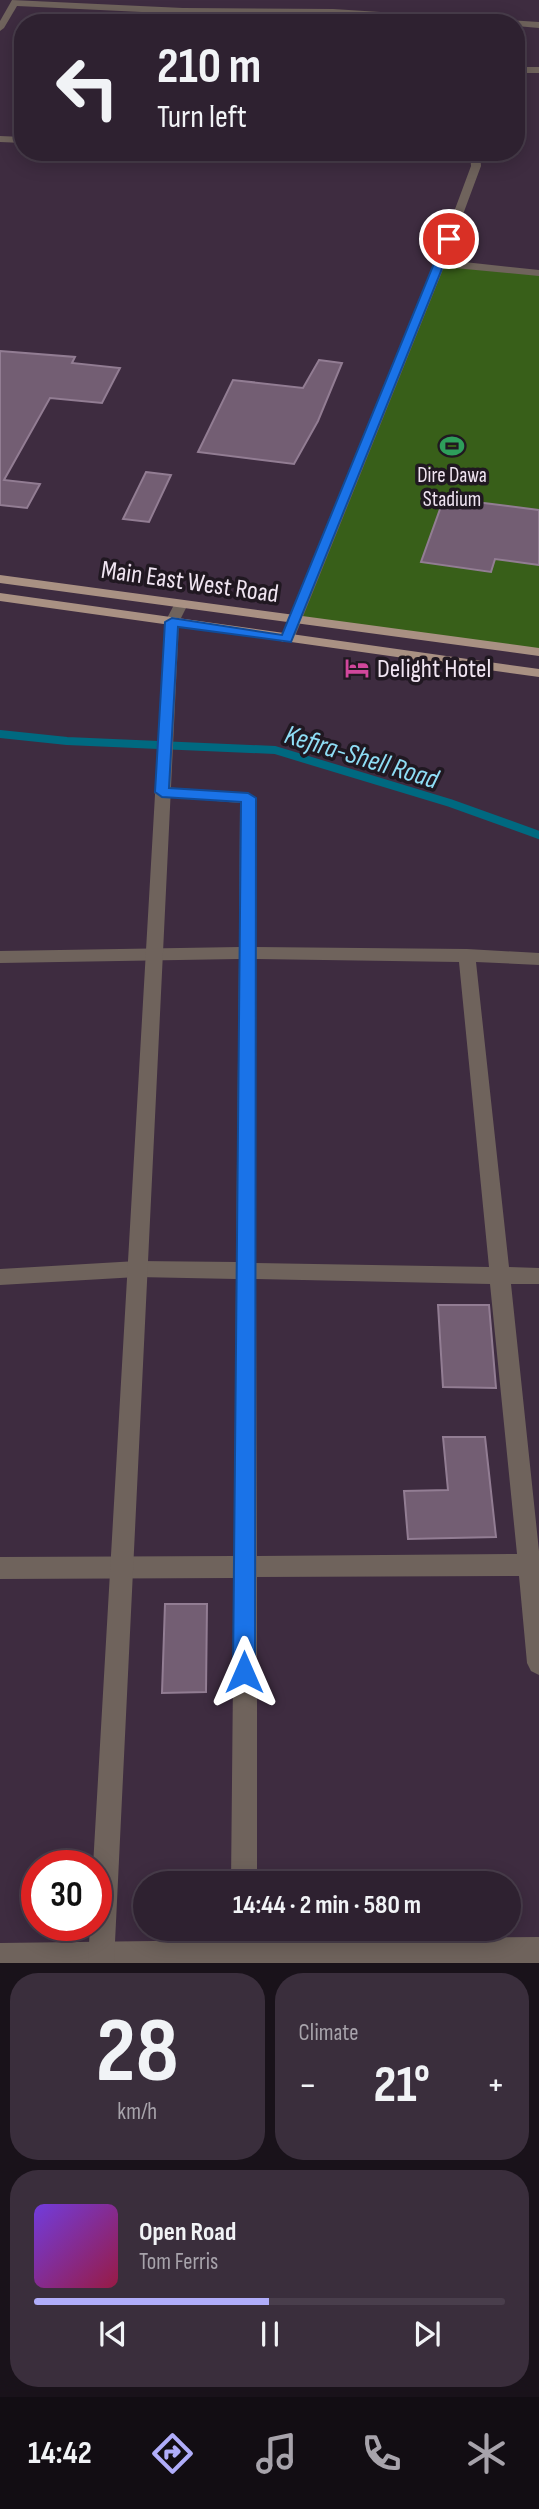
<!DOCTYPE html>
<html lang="en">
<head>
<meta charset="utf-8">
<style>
	body { margin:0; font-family:"Sofia Sans Condensed",sans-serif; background:#3a2e3c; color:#f1f3f6; height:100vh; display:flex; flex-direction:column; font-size:26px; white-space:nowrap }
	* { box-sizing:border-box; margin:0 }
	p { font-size:23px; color:#a7a3ab }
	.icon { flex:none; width:38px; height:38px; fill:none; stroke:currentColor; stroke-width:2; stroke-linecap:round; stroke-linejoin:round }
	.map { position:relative; height:1963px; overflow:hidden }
	.side { display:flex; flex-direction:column; gap:10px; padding:10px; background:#19121a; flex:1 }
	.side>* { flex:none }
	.guide { position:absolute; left:14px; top:14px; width:511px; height:147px; border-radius:28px; box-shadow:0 4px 18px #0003,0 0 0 2px #493e4c; background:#2e2130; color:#f1f3f6; overflow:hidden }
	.speed { position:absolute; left:21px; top:1850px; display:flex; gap:14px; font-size:35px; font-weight:700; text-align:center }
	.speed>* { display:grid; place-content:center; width:91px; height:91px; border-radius:50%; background:#2e2130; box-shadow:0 4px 18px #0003,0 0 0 2px #493e4c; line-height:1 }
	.speed .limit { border:10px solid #d22; background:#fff; color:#111 }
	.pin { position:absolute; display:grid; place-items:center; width:60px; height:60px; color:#fff; margin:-30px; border:4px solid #fff; border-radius:50%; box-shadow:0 2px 7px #0007 }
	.me { position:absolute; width:77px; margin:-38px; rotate:0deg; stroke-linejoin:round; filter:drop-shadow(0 0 5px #0008) }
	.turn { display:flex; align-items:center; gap:24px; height:147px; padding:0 28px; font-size:32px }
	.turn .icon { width:91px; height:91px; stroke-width:2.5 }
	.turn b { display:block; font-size:49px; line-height:60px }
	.big { font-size:52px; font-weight:700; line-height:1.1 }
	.side .widget { flex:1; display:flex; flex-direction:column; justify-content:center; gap:10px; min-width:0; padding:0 24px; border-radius:28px; background:#3a2e3c }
	.side .dial { align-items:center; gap:0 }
	.dial b { font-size:91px; line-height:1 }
	.song { display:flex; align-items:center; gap:21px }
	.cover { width:84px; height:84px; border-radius:10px; background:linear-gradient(135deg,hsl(260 70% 55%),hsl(340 70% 35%)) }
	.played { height:7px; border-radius:4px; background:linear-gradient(90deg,#b0adfa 50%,#493e4c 50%) }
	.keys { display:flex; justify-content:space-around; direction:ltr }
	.heat { display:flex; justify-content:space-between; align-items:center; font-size:38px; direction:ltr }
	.side .tiles { flex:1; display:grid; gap:10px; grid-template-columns:1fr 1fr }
	.widget:last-child { grid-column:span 2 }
	.trip { position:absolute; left:133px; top:1871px; width:388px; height:70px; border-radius:35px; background:#2e2130; box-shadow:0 4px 18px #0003,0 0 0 2px #493e4c; font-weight:700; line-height:70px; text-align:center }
	.tabs { display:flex; height:112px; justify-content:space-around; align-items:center; background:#120d13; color:#a7a3ab }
	.tabs .icon { width:49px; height:49px }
	.tabs .active { color:#b0adfa }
	.tabs b { font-size:32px; color:#f1f3f6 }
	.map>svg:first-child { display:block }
</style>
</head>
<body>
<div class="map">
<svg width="539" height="1963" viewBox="0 0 539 1963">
	<rect width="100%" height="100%" fill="#3e2c40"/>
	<!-- green -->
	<polygon fill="#385f19" points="440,263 539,273 539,652 296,620"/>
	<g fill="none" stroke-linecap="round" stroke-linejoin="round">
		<!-- stream -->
		<polyline stroke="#006980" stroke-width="8" points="0,734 67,741 275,750 450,803 539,835"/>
	</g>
	<!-- building -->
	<g fill="#735e73" stroke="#927d93" stroke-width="2">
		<polygon points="0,351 75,357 72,363 120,368 102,403 50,398 4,480 40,484 27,508 0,505"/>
		<polygon points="319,360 342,363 318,421 294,464 198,452 233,380 303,388"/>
		<polygon points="146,472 171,475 149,522 123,519"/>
		<polygon points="444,498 539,510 539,565 495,559 491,572 421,562"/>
		<polygon points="438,1305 489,1305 496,1388 443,1387"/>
		<polygon points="443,1437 485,1437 496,1537 408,1539 404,1491 448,1490"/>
		<polygon points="165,1604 207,1604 206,1692 162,1693"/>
	</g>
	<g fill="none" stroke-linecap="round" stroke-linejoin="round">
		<!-- minor -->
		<g fill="#6f635c" fill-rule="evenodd">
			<polygon points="12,0 183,8 333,9 539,22 539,28 516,26 516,23 463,23 333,15 183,14 17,6 4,28 0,31 0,21"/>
			<rect x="516" y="67" width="23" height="6"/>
			<polygon points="0,136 23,137 23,143 0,142"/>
			<polygon points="203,152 282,152 266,159 208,155"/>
			<polygon points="470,152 480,152 481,166 446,260 539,270 539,276 444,267 294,639 292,642 282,642 280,639 435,263 471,166"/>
			<path d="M 162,787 L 248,793 L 256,798 L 256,947 L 467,949 L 539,953 L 539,965 L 476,962 L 509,1267 L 539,1268 L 539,1284 L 511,1284 L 539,1551 L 539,1675 L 531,1671 L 527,1663 L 519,1576 L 257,1577 L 257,1883 L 231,1883 L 234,1578 L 0,1579 L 0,1557 L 234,1556 L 236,1279 L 137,1277 L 0,1285 L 0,1269 L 137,1261 L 236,1262 L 239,959 L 0,963 L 0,951 L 239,947 L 240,803 L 156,796 L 154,792 L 156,788 ZM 256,959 L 459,962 L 489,1267 L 256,1263 ZM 256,1279 L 490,1284 L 517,1554 L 257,1556 Z"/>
			<polygon points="231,1928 257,1928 257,1940 539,1937 539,1963 0,1963 0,1943 231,1940"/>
		</g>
		<!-- tertiary -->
		<polygon fill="#6f635c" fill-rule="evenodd" points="181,600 188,604 179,622 114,1963 88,1963 90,1925 96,1925 96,1866 93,1866 165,622 176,601"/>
		<!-- primary -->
		<g fill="#a99183" fill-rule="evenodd">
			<polygon points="0,575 539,648 539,656 0,583"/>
			<polygon points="0,593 539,669 539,677 0,601"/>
		</g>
	</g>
	<!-- route -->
	<polygon fill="#1a73e8" stroke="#114b97" stroke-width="2" points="449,236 454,239 291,642 178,627 169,788 248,793 256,798 255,1672 252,1679 244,1682 236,1679 233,1672 241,802 162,797 155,792 165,622 172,618 282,635 444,239"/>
	<!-- icons -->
	<defs>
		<g id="stadium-bare" transform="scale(1.89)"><path d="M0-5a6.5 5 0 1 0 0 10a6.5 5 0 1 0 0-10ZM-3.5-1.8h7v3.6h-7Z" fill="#2e9e5b" stroke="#201821" stroke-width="2.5" paint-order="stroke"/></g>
		<g id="hotel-bare" transform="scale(1.89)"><path d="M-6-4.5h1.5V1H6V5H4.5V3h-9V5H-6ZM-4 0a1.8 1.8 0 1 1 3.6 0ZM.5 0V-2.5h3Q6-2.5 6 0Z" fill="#d1479c" stroke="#201821" stroke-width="2.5" paint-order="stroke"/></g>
	</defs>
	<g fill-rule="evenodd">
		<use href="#stadium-bare" x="452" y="446"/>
		<use href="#hotel-bare" x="357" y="668"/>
	</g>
	<g text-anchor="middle" stroke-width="7" stroke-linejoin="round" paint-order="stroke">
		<!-- far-poi labels -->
		<g font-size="21" fill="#f0e5f2" stroke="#201821">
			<text x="452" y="482">Dire Dawa<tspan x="452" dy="24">Stadium</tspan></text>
		</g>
		<!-- street labels -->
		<g font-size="26" fill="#f0e5f2" stroke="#201821">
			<text transform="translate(190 581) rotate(8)" y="9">Main East West Road</text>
		</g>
		<!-- poi labels -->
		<g font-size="26" fill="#f0e5f2" stroke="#201821" text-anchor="start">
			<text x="377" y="677">Delight Hotel</text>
		</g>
		<!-- water labels -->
		<g font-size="28" font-style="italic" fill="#8eddf5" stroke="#201821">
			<text transform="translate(362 756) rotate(17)" y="10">Kefira-Shell Road</text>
		</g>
	</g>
</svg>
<div class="speed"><div class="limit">30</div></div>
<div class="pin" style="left:449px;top:239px;background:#d93025"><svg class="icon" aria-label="arrive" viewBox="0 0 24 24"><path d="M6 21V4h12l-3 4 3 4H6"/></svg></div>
<svg class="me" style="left:244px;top:1672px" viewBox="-20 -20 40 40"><path d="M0-17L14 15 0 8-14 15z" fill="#1a73e8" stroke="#fff" stroke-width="4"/></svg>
<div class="trip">14:44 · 2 min · 580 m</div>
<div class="guide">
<div class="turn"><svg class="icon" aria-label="left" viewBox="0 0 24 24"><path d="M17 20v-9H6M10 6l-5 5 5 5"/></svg><div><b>210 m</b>Turn left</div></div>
</div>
</div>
<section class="side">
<div class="tiles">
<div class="widget dial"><b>28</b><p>km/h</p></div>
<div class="widget"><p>Climate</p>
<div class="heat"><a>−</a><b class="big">21°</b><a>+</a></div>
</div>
<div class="widget">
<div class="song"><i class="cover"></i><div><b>Open Road</b><p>Tom Ferris</p></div></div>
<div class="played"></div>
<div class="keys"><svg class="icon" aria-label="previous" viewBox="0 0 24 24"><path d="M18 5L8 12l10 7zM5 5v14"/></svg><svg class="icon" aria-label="pause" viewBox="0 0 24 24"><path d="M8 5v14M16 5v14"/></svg><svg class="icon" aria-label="next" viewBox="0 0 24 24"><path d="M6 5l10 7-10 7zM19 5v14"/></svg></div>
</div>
</div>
</section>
<nav class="tabs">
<b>14:42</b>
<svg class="icon active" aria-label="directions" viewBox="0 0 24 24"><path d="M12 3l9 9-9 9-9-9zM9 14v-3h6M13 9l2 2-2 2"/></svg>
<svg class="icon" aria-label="music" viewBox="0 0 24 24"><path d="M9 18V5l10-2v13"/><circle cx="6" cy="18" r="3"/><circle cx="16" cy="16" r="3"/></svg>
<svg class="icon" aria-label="phone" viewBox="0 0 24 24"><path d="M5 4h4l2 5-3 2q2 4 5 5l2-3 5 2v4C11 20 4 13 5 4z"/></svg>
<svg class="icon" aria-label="climate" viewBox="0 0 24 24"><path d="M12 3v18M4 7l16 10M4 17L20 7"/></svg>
</nav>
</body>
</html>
